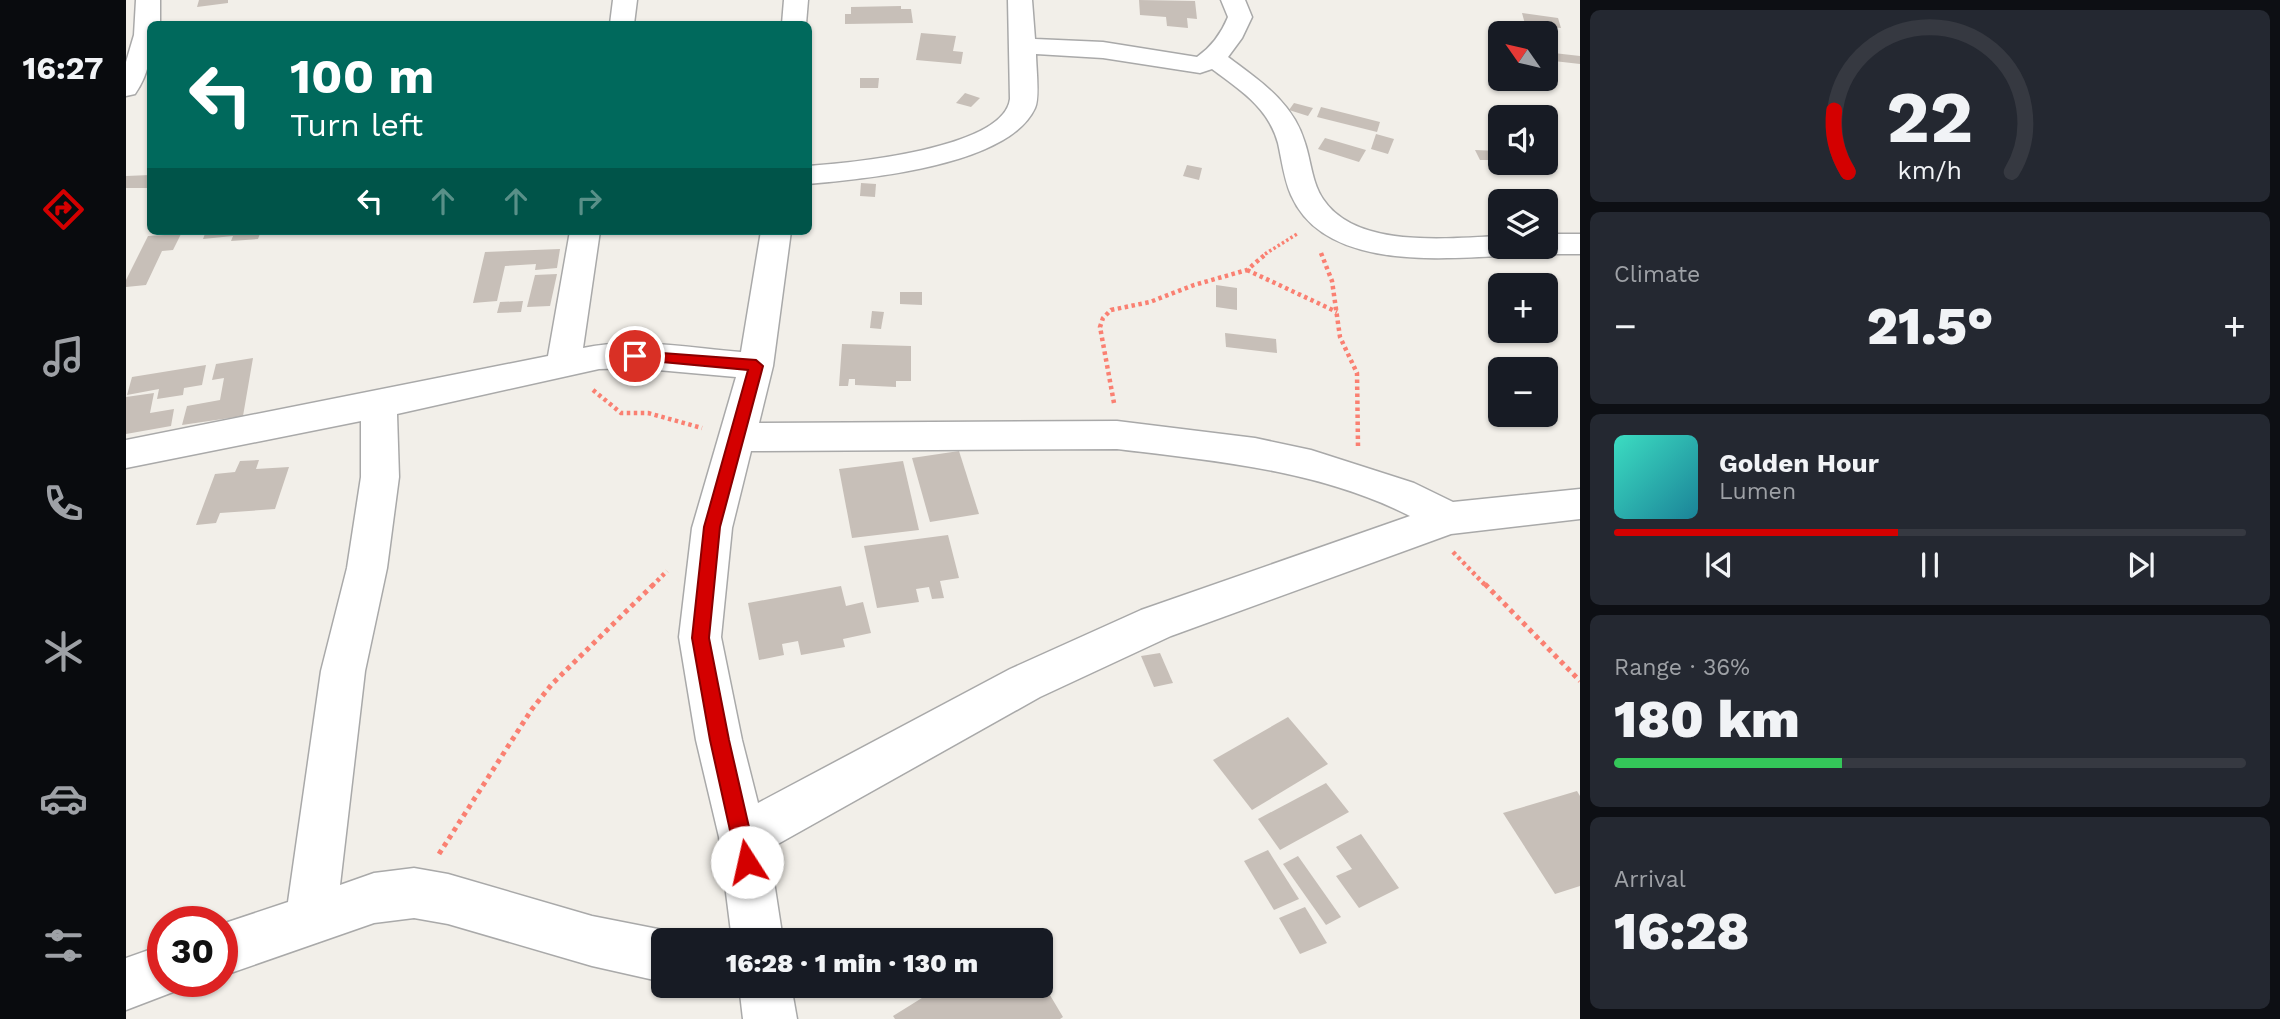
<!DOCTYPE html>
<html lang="en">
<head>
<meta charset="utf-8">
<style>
	body { margin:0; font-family:"Work Sans",sans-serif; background:#242831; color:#f1f3f6; height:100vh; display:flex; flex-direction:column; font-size:26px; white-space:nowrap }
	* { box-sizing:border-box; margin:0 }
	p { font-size:23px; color:#9ea1a6 }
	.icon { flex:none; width:38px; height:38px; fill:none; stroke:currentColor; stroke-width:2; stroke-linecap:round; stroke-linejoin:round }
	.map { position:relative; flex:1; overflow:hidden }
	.details { display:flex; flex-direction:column; gap:10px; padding:10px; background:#0d0f14; width:700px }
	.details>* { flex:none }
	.hud { position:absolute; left:21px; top:21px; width:665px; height:214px; border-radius:10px; box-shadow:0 2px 5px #0004; background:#00695c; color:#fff; overflow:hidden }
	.needle { width:46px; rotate:304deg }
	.tools { position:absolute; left:1362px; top:21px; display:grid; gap:14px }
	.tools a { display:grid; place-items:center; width:70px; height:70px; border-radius:10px; background:#171b24; box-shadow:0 2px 5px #0004; font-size:35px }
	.speed { position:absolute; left:21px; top:906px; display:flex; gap:14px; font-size:35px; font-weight:700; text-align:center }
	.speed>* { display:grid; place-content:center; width:91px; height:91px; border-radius:50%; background:#171b24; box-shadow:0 2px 5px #0004; line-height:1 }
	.speed .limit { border:10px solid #d22; background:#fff; color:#111 }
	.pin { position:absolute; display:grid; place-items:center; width:60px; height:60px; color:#fff; margin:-30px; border:4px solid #fff; border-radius:50%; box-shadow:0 2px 7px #0007 }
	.me { position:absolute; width:77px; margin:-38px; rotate:350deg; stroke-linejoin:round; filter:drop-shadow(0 0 5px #0008) }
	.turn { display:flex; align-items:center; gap:24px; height:147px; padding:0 28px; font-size:32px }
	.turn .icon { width:91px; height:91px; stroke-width:2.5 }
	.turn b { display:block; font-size:49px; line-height:60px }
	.lanes { display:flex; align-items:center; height:66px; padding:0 28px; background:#0003; justify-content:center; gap:35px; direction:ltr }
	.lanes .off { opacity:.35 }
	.big { font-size:52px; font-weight:800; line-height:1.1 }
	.details .widget { flex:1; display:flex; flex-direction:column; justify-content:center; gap:10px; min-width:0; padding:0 24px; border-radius:10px; background:#242831 }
	.details .dial { align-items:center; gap:0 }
	.dial svg { height:182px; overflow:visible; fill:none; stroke:#363941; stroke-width:7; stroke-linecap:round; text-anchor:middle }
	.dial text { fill:#f1f3f6; stroke:none }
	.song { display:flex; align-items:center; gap:21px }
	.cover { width:84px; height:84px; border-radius:10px; background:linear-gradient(135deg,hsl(170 70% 55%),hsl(190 70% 35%)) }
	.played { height:7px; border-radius:4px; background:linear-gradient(90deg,#d40000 45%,#363941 45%) }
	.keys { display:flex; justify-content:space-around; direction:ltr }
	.heat { display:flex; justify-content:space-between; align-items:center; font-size:38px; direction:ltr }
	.charge { height:10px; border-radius:5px; background:linear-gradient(90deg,#34c759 36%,#363941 0) }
	.trip { position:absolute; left:525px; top:928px; width:402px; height:70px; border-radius:10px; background:#171b24; box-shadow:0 2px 5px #0004; font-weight:800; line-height:70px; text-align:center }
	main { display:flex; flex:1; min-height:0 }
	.dock { display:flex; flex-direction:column; width:126px; justify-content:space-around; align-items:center; background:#090b0e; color:#9ea1a6 }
	.dock .icon { width:49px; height:49px }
	.dock .selected { color:#d40000 }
	.dock b { font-size:32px; color:#f1f3f6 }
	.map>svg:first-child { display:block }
</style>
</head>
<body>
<main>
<nav class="dock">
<b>16:27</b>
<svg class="icon selected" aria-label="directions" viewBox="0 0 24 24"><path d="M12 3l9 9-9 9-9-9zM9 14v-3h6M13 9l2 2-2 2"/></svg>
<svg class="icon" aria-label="music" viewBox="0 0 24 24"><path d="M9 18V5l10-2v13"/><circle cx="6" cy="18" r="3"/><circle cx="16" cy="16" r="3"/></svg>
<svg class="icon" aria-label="phone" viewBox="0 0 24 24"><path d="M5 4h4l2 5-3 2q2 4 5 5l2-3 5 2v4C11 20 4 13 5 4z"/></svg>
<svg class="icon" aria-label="climate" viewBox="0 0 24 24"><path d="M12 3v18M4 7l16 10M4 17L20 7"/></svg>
<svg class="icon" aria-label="car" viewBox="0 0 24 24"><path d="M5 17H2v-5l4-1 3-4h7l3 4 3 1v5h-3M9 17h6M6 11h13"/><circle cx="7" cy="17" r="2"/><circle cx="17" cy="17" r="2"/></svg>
<svg class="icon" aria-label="filters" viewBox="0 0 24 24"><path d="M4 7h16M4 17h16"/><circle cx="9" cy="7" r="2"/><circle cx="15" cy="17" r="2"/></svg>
</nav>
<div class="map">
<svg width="1454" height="1019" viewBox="0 0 1454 1019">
	<rect width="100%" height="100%" fill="#f2efe9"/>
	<!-- building -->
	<g fill="#c7bfb8">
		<polygon points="73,0 102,0 102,3 71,7"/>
		<polygon points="1013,0 1069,1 1071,19 1061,18 1062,28 1041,26 1040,17 1014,15"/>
		<polygon points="775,6 775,9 785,9 787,23 719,24 719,14 725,14 725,7"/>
		<polygon points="1396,13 1432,18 1435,28 1399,24"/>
		<polygon points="795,33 830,36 827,51 837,52 835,64 790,60"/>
		<polygon points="1419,52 1454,56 1454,64 1419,60"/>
		<polygon points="734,78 753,78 752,88 734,88"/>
		<polygon points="839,93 854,98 845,107 830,103"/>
		<polygon points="1168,103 1187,108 1182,116 1163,110"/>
		<polygon points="1195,107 1254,122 1251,132 1191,117"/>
		<polygon points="1250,134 1268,139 1262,154 1245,149"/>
		<polygon points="1199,138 1240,150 1233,162 1192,149"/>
		<polygon points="1349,150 1374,151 1374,160 1354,160"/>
		<polygon points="1061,165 1076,168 1073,180 1057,176"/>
		<polygon points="24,175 23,188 0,188 0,176"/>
		<polygon points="735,183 750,184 749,197 734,196"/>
		<polygon points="80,231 135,231 132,239 105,241 107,236 77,239"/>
		<polygon points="55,234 47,250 36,251 20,285 0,287 0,280 22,236"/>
		<polygon points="434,249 431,268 409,270 410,264 379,266 371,301 347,303 359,252"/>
		<polygon points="431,274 424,306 401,307 409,275"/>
		<polygon points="1090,285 1111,288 1111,310 1090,307"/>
		<polygon points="774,292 796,292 796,305 774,304"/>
		<polygon points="397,301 395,312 371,313 374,302"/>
		<polygon points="746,311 758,312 755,329 744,328"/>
		<polygon points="1099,333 1150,339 1151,353 1100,347"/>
		<polygon points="716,344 785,346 785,381 770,381 770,387 729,385 729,379 723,379 722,386 713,386"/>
		<polygon points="127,358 117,416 56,425 61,406 94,400 98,378 86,380 90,364"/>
		<polygon points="80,365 76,385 58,388 57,395 31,399 33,389 1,395 6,377"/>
		<polygon points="28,393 24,413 48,409 45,426 0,434 0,397"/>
		<polygon points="833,451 853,514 804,522 786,458"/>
		<polygon points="133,460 130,469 163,467 149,509 94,513 90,523 70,525 89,474 109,472 114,461"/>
		<polygon points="777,461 793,530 726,538 713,469"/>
		<polygon points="822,535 833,578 814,581 818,598 806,599 803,587 790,589 793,602 751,608 738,546"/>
		<polygon points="715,586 720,606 737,602 745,633 717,639 719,647 675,655 672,641 656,644 658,655 633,660 622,603"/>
		<polygon points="1034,653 1047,683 1028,687 1015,656"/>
		<polygon points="1162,717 1202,764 1126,810 1087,760"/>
		<polygon points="1200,783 1223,812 1154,850 1132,819"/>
		<polygon points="1451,791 1454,796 1454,886 1429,894 1377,813"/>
		<polygon points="1235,834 1273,888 1233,908 1210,876 1226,869 1210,847"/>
		<polygon points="1142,850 1173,899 1148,910 1118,861"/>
		<polygon points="1172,856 1215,917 1200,925 1157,864"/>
		<polygon points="1179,907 1201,943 1174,954 1153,918"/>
		<polygon points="915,980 937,1017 934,1019 769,1019 767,1016 812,988 811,985 915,985"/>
	</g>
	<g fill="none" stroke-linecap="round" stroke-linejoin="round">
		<!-- minor casing -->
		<g stroke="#a9a9a9" stroke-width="3">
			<g id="minor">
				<path d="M 10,0 L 34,0 L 34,24 L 24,24 C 24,53 26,69 9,94 L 0,96 L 0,62 L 8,35 Z"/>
				<polygon points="487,0 511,0 508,24 484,24"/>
				<polygon points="658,0 682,0 680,24 656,24"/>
				<path d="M 882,0 L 906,0 L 909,39 L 977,42 L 1071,57 C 1085,47 1095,34 1102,17 L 1095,0 L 1119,0 L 1126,17 L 1116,38 L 1102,57 C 1134,81 1167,102 1179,143 C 1185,161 1186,183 1197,199 C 1230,249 1321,238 1374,236 L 1374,247 L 1389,247 L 1385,253 L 1374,256 C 1309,259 1197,269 1165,195 C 1158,179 1156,161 1152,143 C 1142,107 1114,90 1086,69 L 1074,73 L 977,58 L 910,54 C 910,67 914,97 909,108 C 883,166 739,179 682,184 L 682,166 C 723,163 878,149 884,99 Z"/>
				<path d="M 444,231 L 474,231 L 457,348 C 508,337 564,348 615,352 L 635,231 L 665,231 L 647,366 L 633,423 L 991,421 L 1129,438 L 1185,450 L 1288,483 L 1327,502 L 1454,489 L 1454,519 L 1325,534 L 1045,636 L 914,697 L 643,849 L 657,940 L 606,940 L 593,837 L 570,740 L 553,637 L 566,528 L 610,377 L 509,368 L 473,369 L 271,414 L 273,477 L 261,568 L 239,671 L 214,885 L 248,873 L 288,868 L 322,874 L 466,916 L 537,930 L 556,940 L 537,940 L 537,982 L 466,966 L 322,924 L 288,918 L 248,923 L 96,976 L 96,924 L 162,902 L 195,671 L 221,568 L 235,477 L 235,421 L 0,468 L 0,440 L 422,356 ZM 991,449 C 1091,461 1193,470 1284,516 L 1015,610 L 884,669 L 632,803 L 616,740 L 595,637 L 606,528 L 625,451 Z"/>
				<polygon points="1419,234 1454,234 1454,254 1419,254 1408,251 1405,247 1419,247"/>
				<polygon points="37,945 37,982 58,982 55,989 0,1010 0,958"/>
				<polygon points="613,985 665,985 671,1019 617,1019"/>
			</g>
		</g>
		<!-- path-far2 -->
		<polyline stroke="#fa8072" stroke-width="3.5" stroke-dasharray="2.5 2.5" stroke-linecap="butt" points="1139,254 1171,234"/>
		<!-- path-far1 -->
		<g stroke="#fa8072" stroke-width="4.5" stroke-dasharray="3.5 3.5" stroke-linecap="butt">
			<polyline points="1195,253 1206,281 1214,337 1231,373 1232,447"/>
			<polyline points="1121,270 1211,312"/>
			<polyline points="467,390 495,413 522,413 576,428"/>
			<polyline points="988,403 974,327 977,318 985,310 1024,302 1068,285 1121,270 1141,253"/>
			<polyline points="1327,552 1360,586"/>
			<polyline points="526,586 541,571"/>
		</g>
		<!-- path -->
		<g stroke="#fa8072" stroke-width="5" stroke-dasharray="4.5 4.5" stroke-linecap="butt">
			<polyline points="1359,584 1454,681"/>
			<polyline points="313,854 406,709 426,684 528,584"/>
		</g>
		<!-- minor -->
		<use href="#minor" fill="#fff" fill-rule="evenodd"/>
	</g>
	<!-- route -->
	<polygon fill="#d40000" stroke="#8a0000" stroke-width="2" points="509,351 630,360 637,366 594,527 583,638 603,740 631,862 628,870 621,872 614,870 611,862 584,740 566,638 578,527 622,370 504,359 502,356"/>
</svg>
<div class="tools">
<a><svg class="needle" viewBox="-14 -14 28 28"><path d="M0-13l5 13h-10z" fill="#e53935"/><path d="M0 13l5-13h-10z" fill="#9ea1a6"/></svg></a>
<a><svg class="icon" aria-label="sound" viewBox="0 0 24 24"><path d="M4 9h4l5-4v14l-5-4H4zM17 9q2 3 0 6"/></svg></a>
<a><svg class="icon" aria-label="layers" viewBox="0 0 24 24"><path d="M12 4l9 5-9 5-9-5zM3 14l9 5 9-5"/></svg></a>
<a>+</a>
<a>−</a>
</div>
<div class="speed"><div class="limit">30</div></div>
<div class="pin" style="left:509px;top:356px;background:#d93025"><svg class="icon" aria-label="arrive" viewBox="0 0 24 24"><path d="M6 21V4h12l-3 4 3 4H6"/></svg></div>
<svg class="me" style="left:621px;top:862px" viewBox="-20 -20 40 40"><circle r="19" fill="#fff"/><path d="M0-13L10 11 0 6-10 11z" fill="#d40000"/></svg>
<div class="trip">16:28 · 1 min · 130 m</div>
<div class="hud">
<div class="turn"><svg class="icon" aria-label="left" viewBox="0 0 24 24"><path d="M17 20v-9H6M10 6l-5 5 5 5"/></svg><div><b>100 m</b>Turn left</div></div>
<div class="lanes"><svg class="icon" aria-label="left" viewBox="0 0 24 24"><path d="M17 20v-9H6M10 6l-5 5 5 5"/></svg><svg class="icon off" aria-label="ahead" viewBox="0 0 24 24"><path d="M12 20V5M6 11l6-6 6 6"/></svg><svg class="icon off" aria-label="ahead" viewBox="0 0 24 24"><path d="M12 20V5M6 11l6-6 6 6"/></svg><svg class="icon off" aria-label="right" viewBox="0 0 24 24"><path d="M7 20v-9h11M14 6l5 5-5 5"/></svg></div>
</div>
</div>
<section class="details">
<div class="widget dial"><svg viewBox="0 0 100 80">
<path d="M14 69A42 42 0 1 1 86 69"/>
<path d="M14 69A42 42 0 0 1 8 42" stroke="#d40000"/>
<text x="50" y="56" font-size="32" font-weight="700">22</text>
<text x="50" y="72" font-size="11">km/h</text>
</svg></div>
<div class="widget"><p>Climate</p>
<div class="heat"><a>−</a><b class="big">21.5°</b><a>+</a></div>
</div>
<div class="widget">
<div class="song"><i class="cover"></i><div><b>Golden Hour</b><p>Lumen</p></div></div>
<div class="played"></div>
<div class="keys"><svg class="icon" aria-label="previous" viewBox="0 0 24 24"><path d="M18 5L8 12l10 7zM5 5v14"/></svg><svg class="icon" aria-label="pause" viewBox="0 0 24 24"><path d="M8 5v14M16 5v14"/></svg><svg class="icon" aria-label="next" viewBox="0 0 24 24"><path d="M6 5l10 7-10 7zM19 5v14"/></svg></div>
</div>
<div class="widget"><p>Range · 36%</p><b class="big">180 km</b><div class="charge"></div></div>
<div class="widget"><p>Arrival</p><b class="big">16:28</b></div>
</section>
</main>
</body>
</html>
